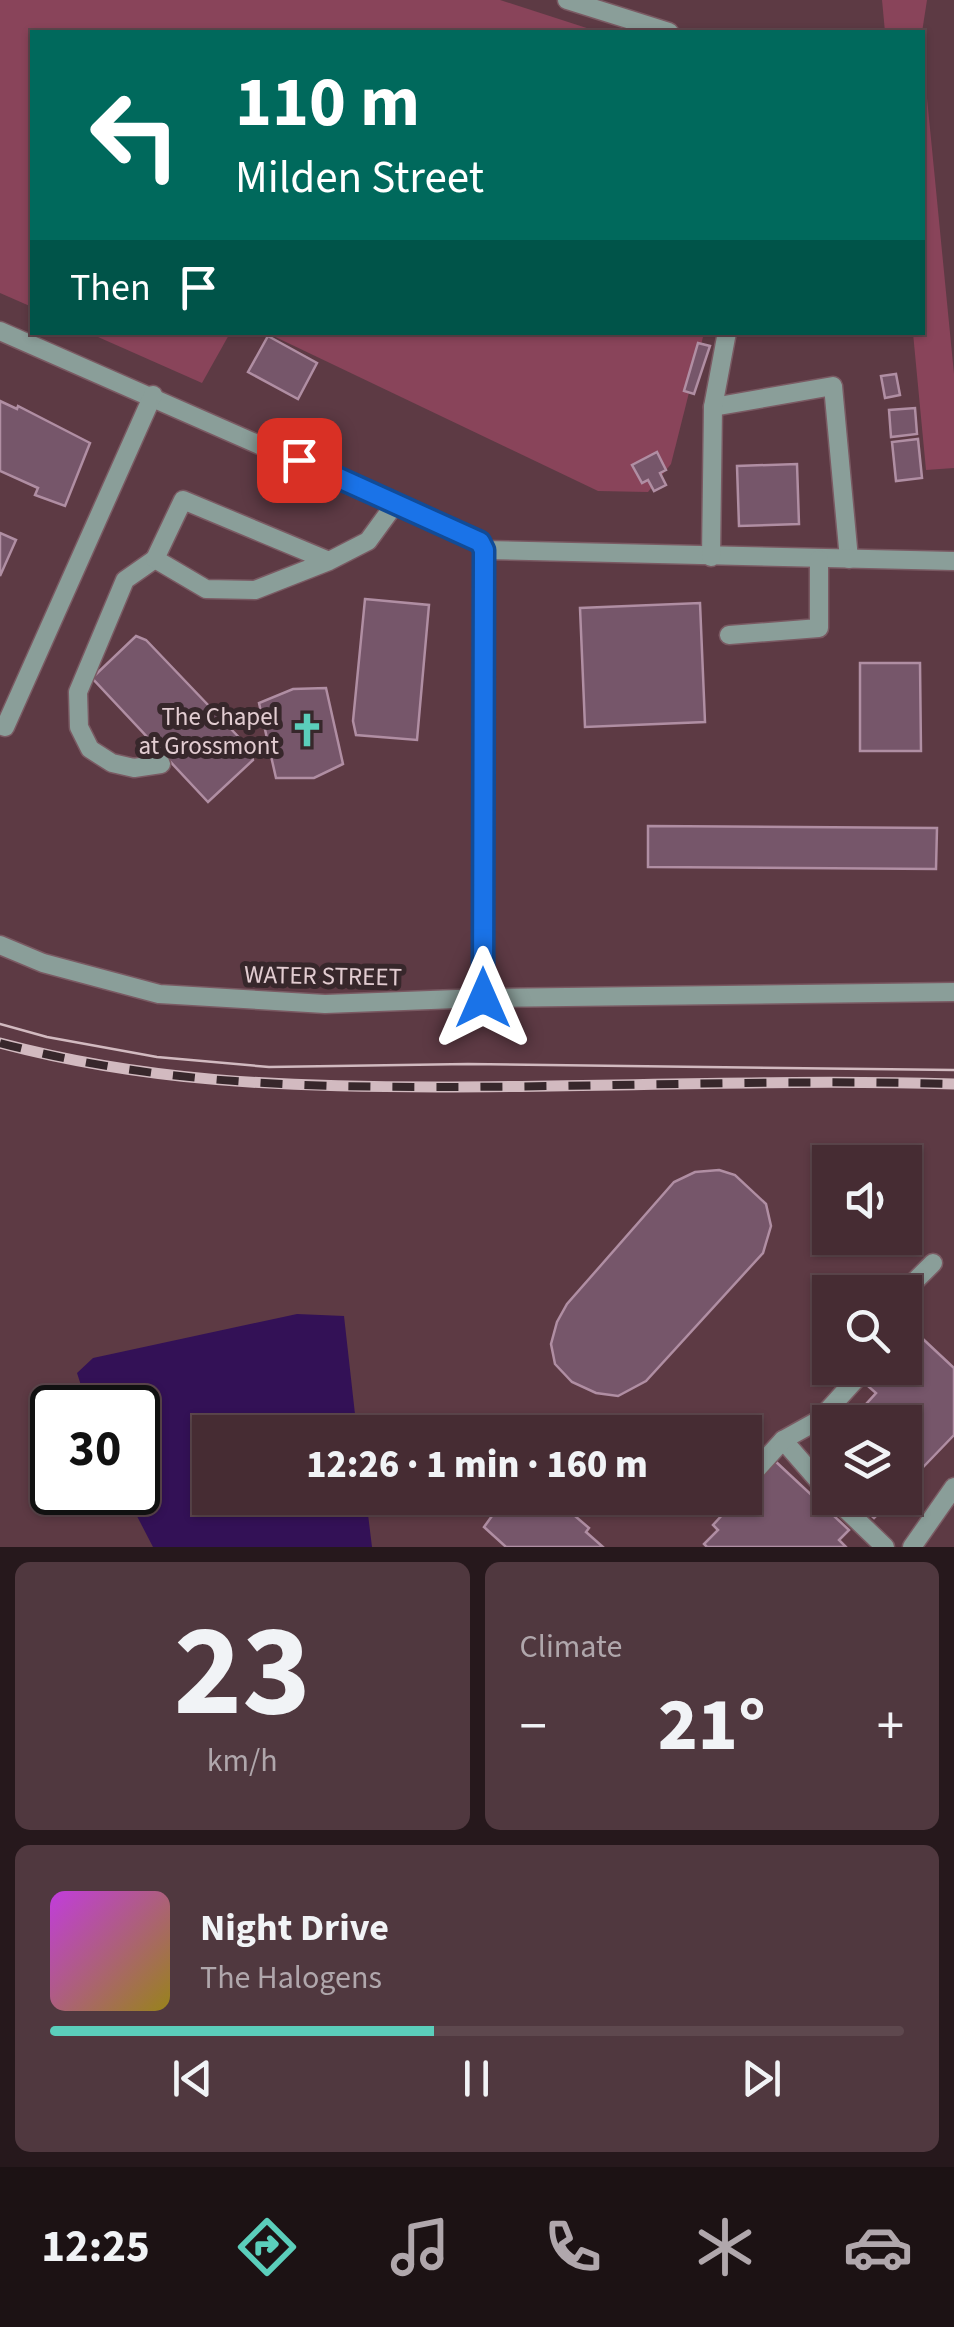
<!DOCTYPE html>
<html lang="en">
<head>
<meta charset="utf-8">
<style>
	body { margin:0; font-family:"Source Sans 3",sans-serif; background:#50383f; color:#f1f3f6; height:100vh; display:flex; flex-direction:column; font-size:38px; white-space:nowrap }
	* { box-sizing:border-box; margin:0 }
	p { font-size:32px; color:#b0a7ac }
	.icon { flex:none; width:55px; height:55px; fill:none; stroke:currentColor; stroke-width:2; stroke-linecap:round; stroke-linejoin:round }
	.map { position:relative; height:1547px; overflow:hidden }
	.details { display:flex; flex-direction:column; gap:15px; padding:15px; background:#26181c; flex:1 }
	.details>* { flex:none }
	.banner { position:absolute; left:30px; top:30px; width:895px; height:305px; border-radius:0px; box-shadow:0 2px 8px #0004,0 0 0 2px #5e484e; background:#00695c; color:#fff; overflow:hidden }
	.tools { position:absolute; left:812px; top:1145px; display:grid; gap:20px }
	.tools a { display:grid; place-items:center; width:110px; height:110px; border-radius:0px; background:#462c33; box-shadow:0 2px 8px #0004,0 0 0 2px #5e484e; font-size:50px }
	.speed { position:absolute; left:30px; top:1385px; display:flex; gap:20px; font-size:50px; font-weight:700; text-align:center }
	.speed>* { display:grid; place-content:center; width:130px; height:130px; border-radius:50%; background:#462c33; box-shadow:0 2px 8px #0004,0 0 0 2px #5e484e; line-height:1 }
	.speed .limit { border:5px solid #111; border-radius:15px; background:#fff; color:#111 }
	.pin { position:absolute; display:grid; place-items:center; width:85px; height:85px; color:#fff; margin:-42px; border-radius:20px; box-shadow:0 5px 15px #0006 }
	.me { position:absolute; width:110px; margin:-55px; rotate:0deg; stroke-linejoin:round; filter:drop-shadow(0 0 8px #0008) }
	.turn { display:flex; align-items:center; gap:35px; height:210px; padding:0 40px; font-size:45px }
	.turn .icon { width:130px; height:130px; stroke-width:2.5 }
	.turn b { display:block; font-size:70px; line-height:85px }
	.then { display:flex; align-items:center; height:95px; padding:0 40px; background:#0003; gap:20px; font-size:38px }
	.big { font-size:75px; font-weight:800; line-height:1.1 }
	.details .card { flex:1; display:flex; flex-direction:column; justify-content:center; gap:15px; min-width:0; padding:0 35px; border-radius:15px; background:#50383f }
	.details .dial { align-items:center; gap:0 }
	.dial b { font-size:130px; line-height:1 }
	.song { display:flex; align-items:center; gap:30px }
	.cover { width:120px; height:120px; border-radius:15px; background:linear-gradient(135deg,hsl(290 70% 55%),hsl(50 70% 35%)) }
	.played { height:10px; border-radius:5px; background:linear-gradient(90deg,#5bcebb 45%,#5e484e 45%) }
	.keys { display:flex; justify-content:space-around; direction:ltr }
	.heat { display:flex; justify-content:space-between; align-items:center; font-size:55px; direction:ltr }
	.details .tiles { flex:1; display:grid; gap:15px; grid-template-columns:1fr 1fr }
	.card:last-child { grid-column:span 2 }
	.trip { position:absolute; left:192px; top:1415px; width:570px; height:100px; border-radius:0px; background:#462c33; box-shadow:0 2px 8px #0004,0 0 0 2px #5e484e; font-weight:800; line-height:100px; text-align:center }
	.menu { display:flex; height:160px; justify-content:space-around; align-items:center; background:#1c1214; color:#b0a7ac }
	.menu .icon { width:70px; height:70px }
	.menu .active { color:#5bcebb }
	.menu b { font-size:45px; color:#f1f3f6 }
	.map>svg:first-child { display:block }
</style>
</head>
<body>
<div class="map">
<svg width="954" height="1547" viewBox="0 0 954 1547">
	<rect width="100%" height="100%" fill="#5d3a44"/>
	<!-- green -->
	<g fill="#89445a">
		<polygon points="0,0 500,0 599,32 32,32 32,307 0,293"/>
		<polygon points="882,0 927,0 922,32 885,32"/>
		<polygon points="923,57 954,374 954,468 926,470 913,333 922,332"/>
		<polygon points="89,333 230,333 202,383"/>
		<polygon points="267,333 704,333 671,464 648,492 598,491"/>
	</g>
	<!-- water -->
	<polygon fill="#331156" points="297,1314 344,1316 357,1432 210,1432 210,1498 366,1498 372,1547 153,1547 125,1493 138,1492 138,1408 88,1407 77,1373 93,1358"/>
	<!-- building -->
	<g fill="#76566a" stroke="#b08ea3" stroke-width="2.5">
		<polygon points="268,336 317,363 298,399 248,372"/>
		<polygon points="698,343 710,346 694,394 684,391"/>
		<polygon points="896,374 900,395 885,398 881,376"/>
		<polygon points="0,401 17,409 18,406 90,443 65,506 35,495 38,488 0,471"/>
		<polygon points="915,408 917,434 891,437 889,410"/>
		<polygon points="918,439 922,478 896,481 892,442"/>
		<polygon points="657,452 666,470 660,473 666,485 654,491 648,480 642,483 632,465"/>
		<polygon points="797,464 799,524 739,526 737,466"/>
		<polygon points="0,533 16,540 0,576"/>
		<polygon points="365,599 429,605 417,740 356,735 353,721"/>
		<polygon points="700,603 705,722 585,727 580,608"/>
		<polygon points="136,636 146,640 251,750 253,760 208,802 92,678"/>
		<polygon points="860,663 920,663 921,751 860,751"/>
		<polygon points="326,688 343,764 314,778 276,778 259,703 293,689"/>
		<polygon points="648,826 937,828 936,869 648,867"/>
		<polygon points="719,1170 735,1175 766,1204 771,1226 763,1253 646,1381 618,1396 596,1393 572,1382 555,1364 551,1344 557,1322 567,1304 674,1182 695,1172"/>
		<polygon points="908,1325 954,1368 954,1435 905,1486 905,1422 868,1422 858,1413 876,1393 869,1387 888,1368 905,1368 905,1328"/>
		<polygon points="774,1460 849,1530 839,1540 846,1547 707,1547 704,1544 718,1530 713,1525 738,1498 745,1498 745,1491"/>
		<polygon points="505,1498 554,1498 589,1528 586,1532 603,1547 506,1547 484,1527"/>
		<polygon points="852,1498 894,1498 874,1518"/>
	</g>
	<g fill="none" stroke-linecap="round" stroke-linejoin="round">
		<!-- minor casing -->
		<g stroke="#7a5a63" stroke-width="21">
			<g id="minor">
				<polyline points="567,0 669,32"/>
				<polyline points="0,331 480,542 484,550 483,998"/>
				<polyline points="713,407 833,386 849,559"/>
				<polyline points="484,550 954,561"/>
				<polyline points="711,557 713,407 727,332"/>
				<polyline points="155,559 125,580 78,692 79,727 90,749 112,763 134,768 161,764"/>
				<polyline points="329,561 183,500 155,559 206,589 255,590 329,561 368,541 395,504"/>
				<polyline points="729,635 819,628 819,559"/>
				<polyline points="0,725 5,727 153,395"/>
				<polyline points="0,945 43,963 159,994 325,1004 483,998 954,992"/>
				<polyline points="904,1292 933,1263"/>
				<polyline points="783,1440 830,1494"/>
				<polyline points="745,1482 783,1440 819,1420 866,1368"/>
				<polyline points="712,1498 722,1506 730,1498"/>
				<polyline points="834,1498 885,1547"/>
				<polyline points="912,1547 954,1487"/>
			</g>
		</g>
		<!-- minor -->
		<use href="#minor" stroke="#8a9e99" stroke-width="18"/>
		<!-- tram -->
		<polyline stroke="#d2bac0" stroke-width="2.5" points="0,1024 47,1037 157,1057 269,1067 468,1064 954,1070"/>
		<!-- rail casing -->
		<g stroke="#d2bac0" stroke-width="11">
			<path id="rail" d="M 0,1043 C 146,1082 286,1087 437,1087 C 609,1087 782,1079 954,1084"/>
		</g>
		<!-- rail -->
		<use href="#rail" stroke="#37272b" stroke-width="8" stroke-dasharray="22" stroke-linecap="butt"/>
	</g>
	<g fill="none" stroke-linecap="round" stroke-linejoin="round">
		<!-- route casing -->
		<g stroke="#114b97" stroke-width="25">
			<polyline id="route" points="299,460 480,542 484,550 483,998"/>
		</g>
		<!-- route -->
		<use href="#route" stroke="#1a73e8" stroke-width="18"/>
	</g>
	<!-- icons -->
	<defs>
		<g id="church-bare" transform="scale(2.7)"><path d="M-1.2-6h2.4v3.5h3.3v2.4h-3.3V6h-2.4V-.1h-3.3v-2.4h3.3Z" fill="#5bcebb" stroke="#37272b" stroke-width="2.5" paint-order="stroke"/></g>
	</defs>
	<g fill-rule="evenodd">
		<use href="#church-bare" x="307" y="730"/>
	</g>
	<g text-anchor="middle" stroke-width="10" stroke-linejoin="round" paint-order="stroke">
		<!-- poi labels -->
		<g font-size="25" fill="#e2ccd1" stroke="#37272b" text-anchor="end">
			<text x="279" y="725">The Chapel<tspan x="279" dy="29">at Grossmont</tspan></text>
		</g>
		<!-- street labels -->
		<g font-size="25" fill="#e2ccd1" stroke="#37272b">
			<text transform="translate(323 975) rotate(1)" y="9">WATER STREET</text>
		</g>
	</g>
</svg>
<div class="tools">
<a><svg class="icon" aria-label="sound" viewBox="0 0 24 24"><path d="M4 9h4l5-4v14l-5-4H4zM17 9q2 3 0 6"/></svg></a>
<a><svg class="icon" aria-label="search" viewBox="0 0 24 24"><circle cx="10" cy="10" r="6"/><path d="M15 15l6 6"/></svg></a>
<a><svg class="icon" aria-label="layers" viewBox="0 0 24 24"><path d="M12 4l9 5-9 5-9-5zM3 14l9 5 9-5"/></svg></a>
</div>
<div class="speed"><div class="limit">30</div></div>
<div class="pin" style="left:299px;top:460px;background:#d93025"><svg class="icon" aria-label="arrive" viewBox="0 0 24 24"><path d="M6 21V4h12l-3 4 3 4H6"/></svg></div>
<svg class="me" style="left:483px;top:998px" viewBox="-20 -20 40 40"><path d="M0-17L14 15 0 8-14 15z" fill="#1a73e8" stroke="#fff" stroke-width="4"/></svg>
<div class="trip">12:26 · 1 min · 160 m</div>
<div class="banner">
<div class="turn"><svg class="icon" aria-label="left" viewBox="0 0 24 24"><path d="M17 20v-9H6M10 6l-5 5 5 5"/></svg><div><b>110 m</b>Milden Street</div></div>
<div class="then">Then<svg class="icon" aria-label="arrive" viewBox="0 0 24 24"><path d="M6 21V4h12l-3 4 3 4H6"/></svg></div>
</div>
</div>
<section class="details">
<div class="tiles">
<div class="card dial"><b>23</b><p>km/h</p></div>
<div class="card"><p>Climate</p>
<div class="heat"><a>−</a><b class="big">21°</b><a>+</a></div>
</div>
<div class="card">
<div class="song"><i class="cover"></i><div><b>Night Drive</b><p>The Halogens</p></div></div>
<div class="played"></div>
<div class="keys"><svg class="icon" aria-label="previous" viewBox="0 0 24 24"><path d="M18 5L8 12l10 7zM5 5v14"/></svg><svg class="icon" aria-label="pause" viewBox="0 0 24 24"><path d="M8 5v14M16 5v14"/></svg><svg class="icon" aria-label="next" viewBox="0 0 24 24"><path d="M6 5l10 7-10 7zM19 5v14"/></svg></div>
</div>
</div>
</section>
<nav class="menu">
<b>12:25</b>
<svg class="icon active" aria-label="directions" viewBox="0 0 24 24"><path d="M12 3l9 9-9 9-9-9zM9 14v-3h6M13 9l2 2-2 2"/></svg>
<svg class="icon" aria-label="music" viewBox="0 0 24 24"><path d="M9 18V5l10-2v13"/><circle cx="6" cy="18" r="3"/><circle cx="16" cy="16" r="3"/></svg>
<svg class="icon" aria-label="phone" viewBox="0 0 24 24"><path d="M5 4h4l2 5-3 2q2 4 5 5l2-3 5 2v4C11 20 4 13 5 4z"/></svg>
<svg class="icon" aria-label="climate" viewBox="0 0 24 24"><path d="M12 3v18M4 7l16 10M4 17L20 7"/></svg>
<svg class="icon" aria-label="car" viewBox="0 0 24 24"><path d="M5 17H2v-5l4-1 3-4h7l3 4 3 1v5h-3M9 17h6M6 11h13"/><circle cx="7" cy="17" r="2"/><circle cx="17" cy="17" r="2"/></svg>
</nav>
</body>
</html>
